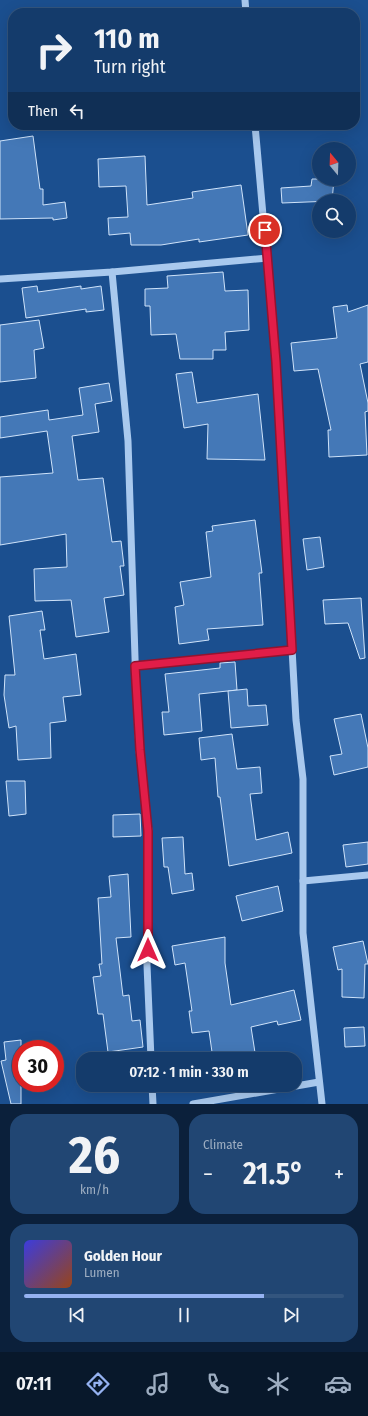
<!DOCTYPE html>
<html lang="en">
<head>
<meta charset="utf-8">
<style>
	body { margin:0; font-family:"Fira Sans Condensed",sans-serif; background:#214673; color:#f1f3f6; height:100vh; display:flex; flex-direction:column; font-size:15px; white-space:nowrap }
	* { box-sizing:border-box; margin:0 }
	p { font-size:13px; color:#9dadc1 }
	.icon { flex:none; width:22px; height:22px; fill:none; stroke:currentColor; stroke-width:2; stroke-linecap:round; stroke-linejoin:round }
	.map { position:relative; height:1104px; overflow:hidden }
	.drawer { display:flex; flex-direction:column; gap:10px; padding:10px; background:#0b203b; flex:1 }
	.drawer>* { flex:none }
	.guide { position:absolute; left:8px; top:8px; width:352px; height:122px; border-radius:16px; box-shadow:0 4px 16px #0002,0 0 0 1px #33557e; background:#143b6b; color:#f1f3f6; overflow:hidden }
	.needle { width:26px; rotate:341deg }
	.controls { position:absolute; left:312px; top:142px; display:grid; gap:8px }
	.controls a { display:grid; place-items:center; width:44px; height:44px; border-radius:50%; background:#143b6b; box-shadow:0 4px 16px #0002,0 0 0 1px #33557e; font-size:20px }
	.speed { position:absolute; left:12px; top:1040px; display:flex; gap:8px; font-size:20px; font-weight:700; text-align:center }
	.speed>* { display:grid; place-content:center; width:52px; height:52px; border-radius:50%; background:#143b6b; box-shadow:0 4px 16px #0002,0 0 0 1px #33557e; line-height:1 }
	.speed .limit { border:6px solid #d22; background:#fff; color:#111 }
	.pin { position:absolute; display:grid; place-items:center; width:34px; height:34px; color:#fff; margin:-17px; border:2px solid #fff; border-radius:50%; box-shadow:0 1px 4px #0007 }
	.me { position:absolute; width:44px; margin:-22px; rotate:0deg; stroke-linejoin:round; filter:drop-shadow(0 0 3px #0008) }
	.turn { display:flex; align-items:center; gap:14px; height:84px; padding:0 20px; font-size:18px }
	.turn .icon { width:52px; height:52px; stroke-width:2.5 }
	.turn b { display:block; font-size:28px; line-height:34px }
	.then { display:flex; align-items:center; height:38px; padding:0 20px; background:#0003; gap:8px; font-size:15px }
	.big { font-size:30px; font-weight:600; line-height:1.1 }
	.drawer .widget { flex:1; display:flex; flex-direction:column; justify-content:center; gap:6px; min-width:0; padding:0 14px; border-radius:16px; background:#214673 }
	.drawer .dial { align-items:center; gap:0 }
	.dial b { font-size:52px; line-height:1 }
	.song { display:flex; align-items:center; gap:12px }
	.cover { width:48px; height:48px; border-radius:6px; background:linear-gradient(135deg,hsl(240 70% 55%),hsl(20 70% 35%)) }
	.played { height:4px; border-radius:2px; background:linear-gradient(90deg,#95b2f1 75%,#33557e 75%) }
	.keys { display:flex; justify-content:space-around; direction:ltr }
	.heat { display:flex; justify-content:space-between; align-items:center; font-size:22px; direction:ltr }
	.drawer .tiles { flex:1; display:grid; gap:10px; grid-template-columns:1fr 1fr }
	.widget:last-child { grid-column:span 2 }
	.trip { position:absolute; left:76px; top:1052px; width:226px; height:40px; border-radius:16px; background:#143b6b; box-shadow:0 4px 16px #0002,0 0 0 1px #33557e; font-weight:600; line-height:40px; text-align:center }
	.tab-bar { display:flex; height:64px; justify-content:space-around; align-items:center; background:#08182b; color:#9dadc1 }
	.tab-bar .icon { width:28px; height:28px }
	.tab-bar .selected { color:#95b2f1 }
	.tab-bar b { font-size:18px; color:#f1f3f6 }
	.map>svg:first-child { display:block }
</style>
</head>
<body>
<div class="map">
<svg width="368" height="1104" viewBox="0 0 368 1104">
	<rect width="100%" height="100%" fill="#1b4f8f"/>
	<!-- building -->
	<g fill="#4478b7" stroke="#cfe3fa">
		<polygon points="33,136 40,189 43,189 43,205 65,202 67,218 53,220 53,218 0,219 0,141"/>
		<polygon points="145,156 147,205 193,198 192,192 241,185 248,235 199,242 199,239 161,245 131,245 130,233 109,235 108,218 128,217 126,186 99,187 98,159"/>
		<polygon points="312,179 334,179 332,201 282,203 281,188 311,186"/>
		<polygon points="223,272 225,291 248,290 249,330 225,332 226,350 213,350 213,359 180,359 176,334 151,335 150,306 145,306 145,289 168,288 167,276"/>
		<polygon points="37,286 38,292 81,286 81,289 101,286 104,310 86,312 86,309 26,318 22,288"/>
		<polygon points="347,305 348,312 368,305 368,362 360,364 368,403 368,411 365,412 367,455 329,457 328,430 331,430 318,369 294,371 291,343 337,338 333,307"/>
		<polygon points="39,320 44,348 34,350 36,378 0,382 0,325"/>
		<polygon points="192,372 197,403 258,394 265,460 207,459 208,424 184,428 176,374"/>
		<polygon points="109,383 112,401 95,404 99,432 72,436 78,480 103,478 112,542 121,541 124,566 120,566 124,595 104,598 109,632 76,637 71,600 35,601 34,569 67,567 66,534 0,545 0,477 53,473 47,431 0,438 0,417 48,410 49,420 83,415 79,388"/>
		<polygon points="255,520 262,573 259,573 263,625 207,629 209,640 179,644 175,607 184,605 180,582 211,577 206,532 213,531 212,526"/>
		<polygon points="320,537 324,567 307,570 303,539"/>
		<polygon points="361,598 365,658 360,659 348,623 325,624 323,600"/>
		<polygon points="42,611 45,630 40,630 44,659 76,654 81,695 63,697 66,721 50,723 51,758 18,760 16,726 9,728 4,695 5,675 15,675 9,616"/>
		<polygon points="235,662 237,690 199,694 202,731 164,735 162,712 169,712 165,674 220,668 220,663"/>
		<polygon points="247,689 248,706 266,705 268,725 231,728 228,691"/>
		<polygon points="361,714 368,748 368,767 334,775 330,756 342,754 334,719"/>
		<polygon points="232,734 237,769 260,767 262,793 250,794 256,840 288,832 292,853 229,866 220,797 218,797 215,758 201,760 199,738"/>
		<polygon points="6,781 25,781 26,814 9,816"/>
		<polygon points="140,814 141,836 113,837 113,815"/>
		<polygon points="183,837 185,874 192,873 194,890 172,894 168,867 164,867 162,838"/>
		<polygon points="368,842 368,864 346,867 343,845"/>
		<polygon points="128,874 131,937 116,938 123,996 129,995 132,1021 140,1020 143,1047 108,1052 103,1014 98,1014 93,977 101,976 99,964 102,964 98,898 111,897 109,876"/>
		<polygon points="278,886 283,911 242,921 236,896"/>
		<polygon points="225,937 225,963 231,1005 294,990 301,1020 278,1025 277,1021 251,1027 256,1059 213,1059 209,1031 192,1033 189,1011 192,1011 185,963 175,965 172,946"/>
		<polygon points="363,941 368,964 365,964 364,998 342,997 342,969 338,970 333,947"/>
		<polygon points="364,1027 365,1046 345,1047 344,1028"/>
		<polygon points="21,1040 21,1104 11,1104 1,1061 6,1060 4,1042"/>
	</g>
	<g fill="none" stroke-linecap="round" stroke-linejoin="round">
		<!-- minor -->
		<g stroke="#a9c9ee" stroke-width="7">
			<polyline points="245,0 246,13"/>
			<polyline points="255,125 276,362 296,720 303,779 303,933 322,1104"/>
			<polyline points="112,272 128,441 136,688 139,750 149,831 147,965 151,1059"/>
			<polyline points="0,279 112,272 268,258"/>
			<polyline points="135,666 292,650"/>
			<polyline points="303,881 368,875"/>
			<polyline points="152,1085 153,1104"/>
			<polyline points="193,1104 319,1082"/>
		</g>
	</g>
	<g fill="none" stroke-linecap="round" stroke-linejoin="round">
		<!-- route casing -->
		<g stroke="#92132f" stroke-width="10">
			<polyline id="route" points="148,950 148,831 140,750 135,666 292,650 276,362 265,230"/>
		</g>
		<!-- route -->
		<use href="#route" stroke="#e11d48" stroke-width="7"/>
	</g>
</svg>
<div class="controls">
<a><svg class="needle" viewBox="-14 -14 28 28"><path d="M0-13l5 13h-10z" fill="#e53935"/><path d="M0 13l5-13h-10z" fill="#9dadc1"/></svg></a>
<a><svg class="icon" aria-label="search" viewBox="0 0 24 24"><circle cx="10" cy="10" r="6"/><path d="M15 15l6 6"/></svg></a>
</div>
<div class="speed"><div class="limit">30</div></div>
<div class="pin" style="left:265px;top:230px;background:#d93025"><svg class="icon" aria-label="arrive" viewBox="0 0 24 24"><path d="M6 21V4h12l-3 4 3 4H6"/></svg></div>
<svg class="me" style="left:148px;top:950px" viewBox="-20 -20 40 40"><path d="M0-17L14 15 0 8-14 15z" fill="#e11d48" stroke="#fff" stroke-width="4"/></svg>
<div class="trip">07:12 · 1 min · 330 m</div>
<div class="guide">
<div class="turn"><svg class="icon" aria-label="right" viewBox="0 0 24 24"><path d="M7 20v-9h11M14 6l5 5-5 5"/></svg><div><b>110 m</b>Turn right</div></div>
<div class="then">Then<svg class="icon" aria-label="left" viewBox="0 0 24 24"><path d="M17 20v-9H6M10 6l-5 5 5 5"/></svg></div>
</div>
</div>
<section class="drawer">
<div class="tiles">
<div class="widget dial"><b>26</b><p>km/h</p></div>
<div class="widget"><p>Climate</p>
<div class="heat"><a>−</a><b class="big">21.5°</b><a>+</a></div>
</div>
<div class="widget">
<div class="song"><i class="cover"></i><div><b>Golden Hour</b><p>Lumen</p></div></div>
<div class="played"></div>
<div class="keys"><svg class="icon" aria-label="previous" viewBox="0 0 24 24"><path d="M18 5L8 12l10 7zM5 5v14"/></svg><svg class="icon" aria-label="pause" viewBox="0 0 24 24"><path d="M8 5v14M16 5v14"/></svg><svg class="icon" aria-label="next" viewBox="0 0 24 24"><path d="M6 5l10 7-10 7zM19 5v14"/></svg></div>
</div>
</div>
</section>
<nav class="tab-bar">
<b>07:11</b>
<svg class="icon selected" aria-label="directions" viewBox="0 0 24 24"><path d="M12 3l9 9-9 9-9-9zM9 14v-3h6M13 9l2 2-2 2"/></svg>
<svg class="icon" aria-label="music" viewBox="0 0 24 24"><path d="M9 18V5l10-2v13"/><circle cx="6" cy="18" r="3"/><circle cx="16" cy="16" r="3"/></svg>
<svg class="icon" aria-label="phone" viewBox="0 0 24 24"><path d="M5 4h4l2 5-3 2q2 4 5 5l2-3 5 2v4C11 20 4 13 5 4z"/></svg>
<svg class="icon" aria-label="climate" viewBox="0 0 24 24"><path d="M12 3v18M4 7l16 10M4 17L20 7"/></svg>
<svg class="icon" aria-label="car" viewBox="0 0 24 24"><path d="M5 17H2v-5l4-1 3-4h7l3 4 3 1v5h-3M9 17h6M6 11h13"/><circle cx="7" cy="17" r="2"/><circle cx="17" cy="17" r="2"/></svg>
</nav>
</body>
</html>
